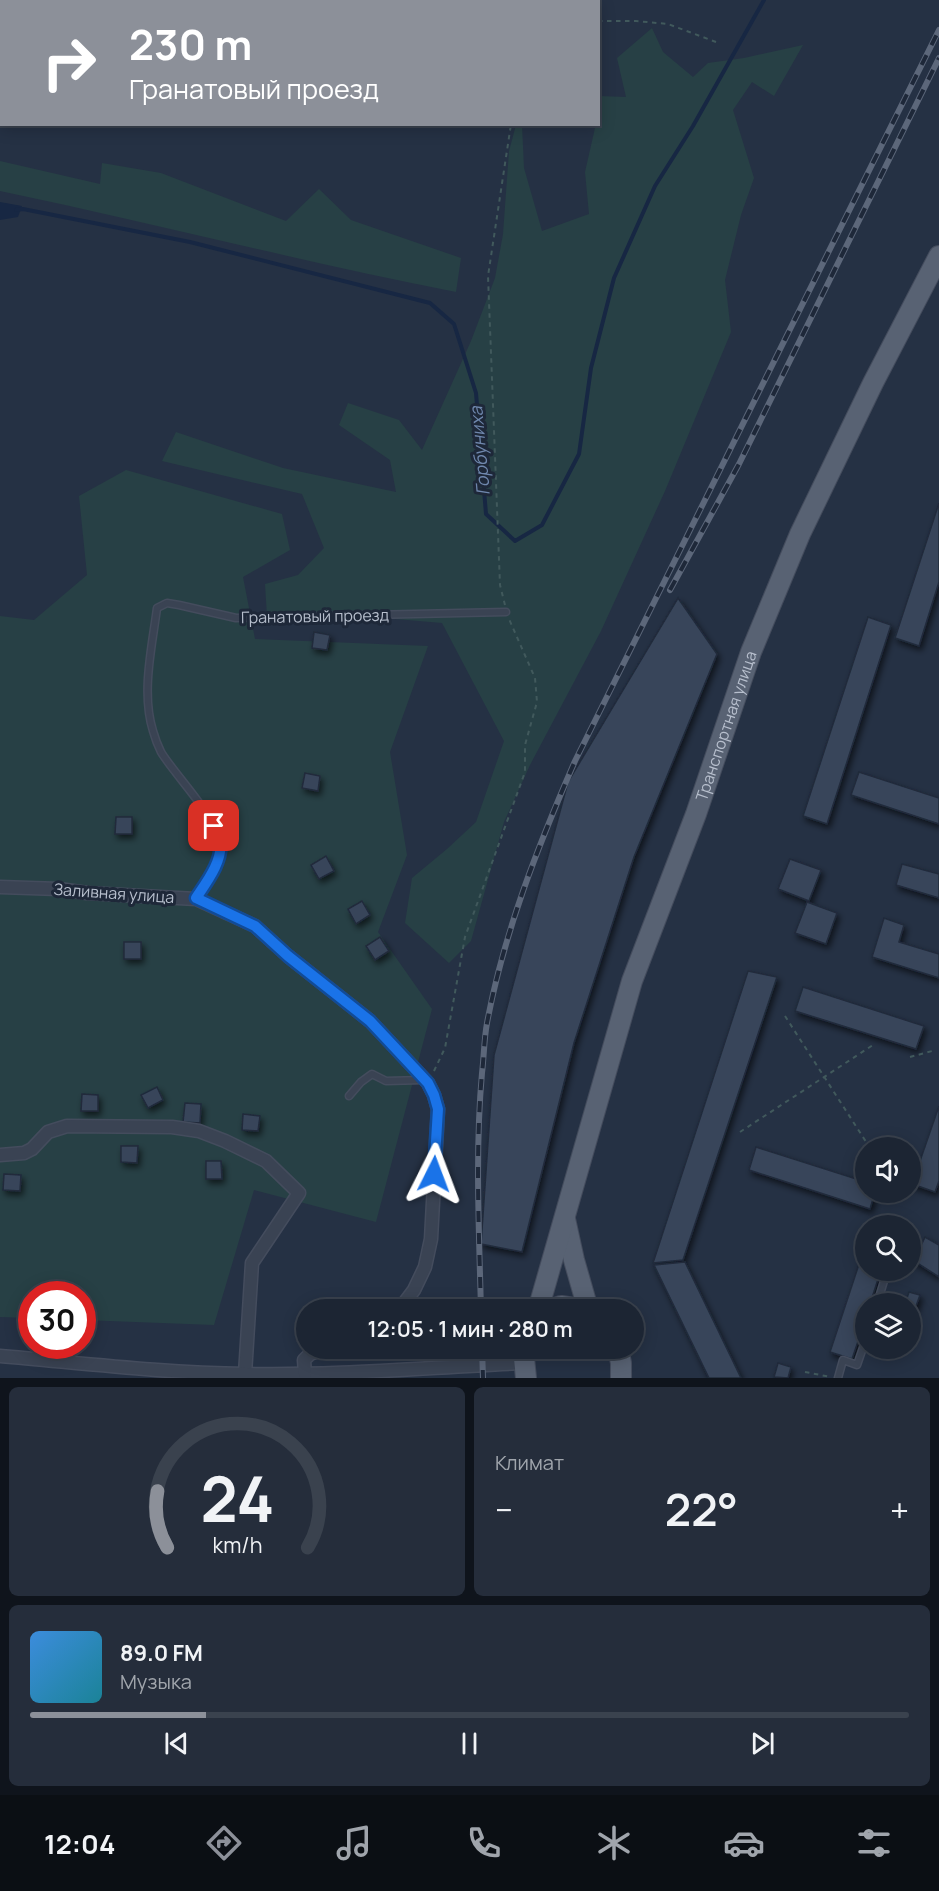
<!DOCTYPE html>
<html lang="ru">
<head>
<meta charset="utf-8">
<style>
	body { margin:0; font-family:Manrope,sans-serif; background:#252d3b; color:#f1f3f6; height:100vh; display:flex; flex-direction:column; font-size:22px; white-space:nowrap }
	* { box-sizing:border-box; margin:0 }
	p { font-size:20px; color:#a0a5ac }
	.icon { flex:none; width:33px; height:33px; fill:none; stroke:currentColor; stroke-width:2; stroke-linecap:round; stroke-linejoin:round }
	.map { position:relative; height:1378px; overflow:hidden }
	.drawer { display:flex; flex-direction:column; gap:9px; padding:9px; background:#0f141c; flex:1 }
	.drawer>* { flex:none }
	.banner { position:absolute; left:0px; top:0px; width:600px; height:126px; box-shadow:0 3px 15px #0003,0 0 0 2px #3a424e; background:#8c9099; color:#fff; overflow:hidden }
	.tools { position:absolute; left:855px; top:1137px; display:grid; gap:12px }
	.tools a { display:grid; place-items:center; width:66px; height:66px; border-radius:50%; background:#1c2533; box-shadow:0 3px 15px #0003,0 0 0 2px #3a424e; font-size:30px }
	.speed { position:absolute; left:18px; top:1281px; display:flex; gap:12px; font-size:30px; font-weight:700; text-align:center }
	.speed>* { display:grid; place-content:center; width:78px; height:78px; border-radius:50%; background:#1c2533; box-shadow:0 3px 15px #0003,0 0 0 2px #3a424e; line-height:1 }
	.speed .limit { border:9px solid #d22; background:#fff; color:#111 }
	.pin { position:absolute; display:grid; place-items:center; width:51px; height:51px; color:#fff; margin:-26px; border-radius:12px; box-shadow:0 3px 9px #0006 }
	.me { position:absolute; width:66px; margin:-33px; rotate:3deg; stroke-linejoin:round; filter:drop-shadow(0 0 4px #0008) }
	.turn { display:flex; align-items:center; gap:21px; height:126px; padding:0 30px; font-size:27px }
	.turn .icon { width:78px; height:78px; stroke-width:2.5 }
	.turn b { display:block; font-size:42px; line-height:51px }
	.big { font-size:45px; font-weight:600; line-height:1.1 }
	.drawer .tile { flex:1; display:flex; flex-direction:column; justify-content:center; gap:9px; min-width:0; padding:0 21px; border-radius:9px; background:#252d3b }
	.drawer .dial { align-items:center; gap:0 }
	.dial svg { height:156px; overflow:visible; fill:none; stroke:#3a424e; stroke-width:7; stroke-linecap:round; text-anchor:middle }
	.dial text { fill:#f1f3f6; stroke:none }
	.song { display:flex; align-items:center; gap:18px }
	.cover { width:72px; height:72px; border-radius:9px; background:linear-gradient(135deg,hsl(210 70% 55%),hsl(190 70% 35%)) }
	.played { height:6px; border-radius:3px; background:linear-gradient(90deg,#8c9099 20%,#3a424e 20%) }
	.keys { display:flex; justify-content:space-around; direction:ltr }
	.heat { display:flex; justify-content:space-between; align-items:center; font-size:33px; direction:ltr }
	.drawer .tiles { flex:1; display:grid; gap:9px; grid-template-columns:1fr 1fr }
	.tile:last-child { grid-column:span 2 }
	.trip { position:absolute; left:296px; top:1299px; width:348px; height:60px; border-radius:30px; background:#1c2533; box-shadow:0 3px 15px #0003,0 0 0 2px #3a424e; font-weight:600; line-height:60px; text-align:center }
	.menu { display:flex; height:96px; justify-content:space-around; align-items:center; background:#0b0f14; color:#a0a5ac }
	.menu .icon { width:42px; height:42px }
	.menu .active { color:#8c9099 }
	.menu b { font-size:27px; color:#f1f3f6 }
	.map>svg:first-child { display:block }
</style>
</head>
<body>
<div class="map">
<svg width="939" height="1378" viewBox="0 0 939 1378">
	<defs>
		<filter id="shadow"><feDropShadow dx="2.5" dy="4" stdDeviation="3" flood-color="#0009"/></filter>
	</defs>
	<rect width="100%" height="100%" fill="#253144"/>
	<!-- green -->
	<g fill="#274045">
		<polygon points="652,28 663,52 693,77 708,63 744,58 803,45 774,96 752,82 733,110 754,178 741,215 725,280 731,332 665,491 601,631 530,765 504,822 471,941 449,963 405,923 412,878 447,849 476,822 504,741 442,623 384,618 267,616 265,584 298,575 324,548 302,494 162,461 176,432 283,468 396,492 390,460 339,425 348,403 399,420 422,450 471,341 495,278 503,234 509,151 516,125 522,125 524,168 542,231 589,214 585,172 595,128 594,125 598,124 599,96 626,97 617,58"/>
		<polygon points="0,75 1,75 2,124 132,125 0,128"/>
		<path d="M 0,161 L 100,184 L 102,163 L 161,173 L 286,221 L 319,189 L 351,220 L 461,258 L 456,292 C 303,262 152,223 0,191 Z"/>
		<polygon points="126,470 282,514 290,550 243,577 255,639 428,646 390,752 407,855 378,932 432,1009 376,1222 254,1190 214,1325 83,1320 82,1294 32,1294 31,1318 0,1317 0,616 34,620 87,575 79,496"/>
	</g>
	<!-- water -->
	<polygon fill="#172743" points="0,202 22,206 18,217 0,220"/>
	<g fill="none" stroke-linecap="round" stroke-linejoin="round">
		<!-- stream -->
		<polyline stroke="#172743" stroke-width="4" points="16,210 23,209 190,242 430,303 454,324 476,393 486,514 515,541 542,525 579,454 591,368 614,278 655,186 693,126 764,0"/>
	</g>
	<!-- building -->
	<g fill="#37455a" stroke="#202a3b" stroke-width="1.5" filter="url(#shadow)">
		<polygon points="939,503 939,582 919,646 895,638"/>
		<polygon points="678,598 717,654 634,857 574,1043 522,1252 481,1244 494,1055 568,782"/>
		<polygon points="868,617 891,625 827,824 803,816"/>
		<polygon points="314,632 330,635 327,650 312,648"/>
		<polygon points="859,772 939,798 939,824 851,795"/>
		<polygon points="305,773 320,776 318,791 302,788"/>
		<polygon points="116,817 132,817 132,834 115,834"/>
		<polygon points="326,856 334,871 319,879 311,865"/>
		<polygon points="790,859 821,870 809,901 778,889"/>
		<polygon points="902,864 939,874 939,898 896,885"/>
		<polygon points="362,901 370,915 356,924 348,909"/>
		<polygon points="807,902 837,913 826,944 795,933"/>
		<polygon points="884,918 904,925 899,942 939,954 939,978 872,957"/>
		<polygon points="380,937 389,951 375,960 366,946"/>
		<rect x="124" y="942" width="17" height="17"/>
		<polygon points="748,971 777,977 683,1260 653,1263"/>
		<polygon points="803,987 924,1026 916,1049 795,1011"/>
		<polygon points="157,1087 163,1100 148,1108 141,1095"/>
		<polygon points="82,1094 98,1095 98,1111 81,1111"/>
		<polygon points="185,1103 201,1104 200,1123 183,1122"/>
		<polygon points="939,1106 939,1181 935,1192 912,1184"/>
		<polygon points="243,1114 260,1116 258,1131 242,1130"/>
		<polygon points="121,1146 138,1146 137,1163 121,1162"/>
		<polygon points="756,1147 866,1182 866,1192 875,1192 870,1209 749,1170"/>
		<polygon points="206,1161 221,1161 222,1179 206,1179"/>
		<polygon points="4,1174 21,1175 20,1191 3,1190"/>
		<polygon points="925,1237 939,1245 939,1277 914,1261"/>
		<polygon points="861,1258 866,1259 866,1270 881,1270 870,1304 866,1304 866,1318 852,1359 830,1352"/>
		<polygon points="685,1262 741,1378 709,1378 654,1265"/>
		<polygon points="909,1292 920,1295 915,1309 910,1308 910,1304 905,1304"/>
		<polygon points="778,1363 791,1367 788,1378 774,1377"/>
	</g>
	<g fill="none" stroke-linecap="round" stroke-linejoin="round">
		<!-- lane casing -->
		<g stroke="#444c5d" stroke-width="9">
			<g id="lane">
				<polyline points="526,0 526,2"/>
				<path d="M 196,899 C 206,882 220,864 220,844 C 220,821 174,774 161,752 C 158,746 155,738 153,731 C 141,693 152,647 157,608 L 167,603 L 179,605 L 236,618 L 506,612"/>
				<polyline points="349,1096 361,1082 372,1074 386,1081 423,1080"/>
				<polyline points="877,1304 884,1281"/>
				<polyline points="838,1378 843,1360 857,1365 866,1339"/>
			</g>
		</g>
		<!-- street casing -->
		<g stroke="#444c5d" stroke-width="15">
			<g id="street">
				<polyline points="0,887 59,889 87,893 196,899 255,926 288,956 370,1021 428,1083 434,1095 438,1109 431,1239 425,1267 414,1290 399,1310"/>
				<polyline points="0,1155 24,1153 32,1149 48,1132 67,1126 172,1127 199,1131 225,1141 266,1161 299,1193 252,1263 245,1374"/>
				<path d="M 0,1356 C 82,1363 164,1373 246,1374 C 338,1376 431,1367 524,1363"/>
				<polyline points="305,1374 304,1360 310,1354 328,1348"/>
			</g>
		</g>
		<!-- primary casing -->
		<g stroke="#444c5d" stroke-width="22">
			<g id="primary">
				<polyline points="565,1219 574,1260 588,1309"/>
				<path id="s1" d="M 538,1310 L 632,981 L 696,814 L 751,652 L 800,534 L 873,383 L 939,256"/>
				<polyline points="549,1310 561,1306 588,1310"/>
				<polyline points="523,1348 526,1378"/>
				<polyline points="618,1348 621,1363 621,1378"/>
			</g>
		</g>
		<!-- path -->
		<g stroke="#41595c" stroke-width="2" stroke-dasharray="4.5 4.5" stroke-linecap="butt">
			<polyline points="598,21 636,21 668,24 716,42"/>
			<polyline points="0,58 2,58"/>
			<polyline points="505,605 500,585 488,276 511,124"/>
			<polyline points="785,1016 870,1148"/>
			<polyline points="910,1057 936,1050"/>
			<polyline points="434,1071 445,1048 465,937 525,772 525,745 537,702 535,678 509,619"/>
			<polyline points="740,1132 873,1045"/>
			<polyline points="805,1372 831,1377"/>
		</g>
		<!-- lane -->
		<use href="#lane" stroke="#3a4353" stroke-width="6"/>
		<!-- street -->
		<use href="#street" stroke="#3a4353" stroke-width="12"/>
		<!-- primary -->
		<use href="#primary" stroke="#586273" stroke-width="20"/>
		<!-- rail casing -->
		<g stroke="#5c677a" stroke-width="6">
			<g id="rail">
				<polyline points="670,590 739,464 939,58"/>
				<path d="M 481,1310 C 479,1231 475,1151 482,1073 C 484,1057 484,1039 487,1023 C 504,932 538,846 575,761 L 939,30"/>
				<polyline points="482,1348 483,1378"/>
			</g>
		</g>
		<!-- rail -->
		<use href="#rail" stroke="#1e2839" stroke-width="4" stroke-dasharray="11" stroke-linecap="butt"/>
	</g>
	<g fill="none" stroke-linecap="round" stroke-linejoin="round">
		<!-- route casing -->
		<g stroke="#114b97" stroke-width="15">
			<path id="route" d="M 214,826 C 216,831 219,836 220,840 C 224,860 206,883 196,898 L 255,926 L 288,956 L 370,1021 L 428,1083 L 434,1095 L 438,1109 L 434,1174"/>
		</g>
		<!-- route -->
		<use href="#route" stroke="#1a73e8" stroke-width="10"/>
	</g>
	<g text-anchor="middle" stroke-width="6" stroke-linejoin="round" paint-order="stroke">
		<!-- street labels -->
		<g font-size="16" fill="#b7bfcd" stroke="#1e2839">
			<text transform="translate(315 616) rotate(-1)" y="6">Гранатовый проезд</text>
			<text dy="6" stroke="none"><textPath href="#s1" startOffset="614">Транспортная улица</textPath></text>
			<text transform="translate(114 893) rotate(4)" y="6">Заливная улица</text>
		</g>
		<!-- water labels -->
		<g font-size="18" font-style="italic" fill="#6f87ad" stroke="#1e2839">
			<text transform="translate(480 451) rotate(-95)" y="6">Горбуниха</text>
		</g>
	</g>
</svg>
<div class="tools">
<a><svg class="icon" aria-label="sound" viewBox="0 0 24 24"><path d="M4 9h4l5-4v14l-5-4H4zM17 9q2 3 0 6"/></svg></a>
<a><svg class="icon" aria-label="search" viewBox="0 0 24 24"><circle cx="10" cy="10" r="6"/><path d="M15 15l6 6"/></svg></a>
<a><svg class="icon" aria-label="layers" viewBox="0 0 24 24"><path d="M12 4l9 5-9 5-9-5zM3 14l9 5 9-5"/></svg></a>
</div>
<div class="speed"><div class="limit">30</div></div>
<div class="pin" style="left:214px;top:826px;background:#d93025"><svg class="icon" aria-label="arrive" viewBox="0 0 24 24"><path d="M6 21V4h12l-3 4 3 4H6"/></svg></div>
<svg class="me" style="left:434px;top:1174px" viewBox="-20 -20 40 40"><path d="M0-17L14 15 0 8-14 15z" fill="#1a73e8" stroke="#fff" stroke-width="4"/></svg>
<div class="trip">12:05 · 1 мин · 280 m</div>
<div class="banner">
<div class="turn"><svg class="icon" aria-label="right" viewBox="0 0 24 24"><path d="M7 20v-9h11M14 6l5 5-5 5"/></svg><div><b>230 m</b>Гранатовый проезд</div></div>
</div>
</div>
<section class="drawer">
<div class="tiles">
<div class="tile dial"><svg viewBox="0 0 100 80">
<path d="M14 69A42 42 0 1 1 86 69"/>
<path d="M14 69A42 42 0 0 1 9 40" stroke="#8c9099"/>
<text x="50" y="56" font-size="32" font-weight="700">24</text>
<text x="50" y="72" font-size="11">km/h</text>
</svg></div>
<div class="tile"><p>Климат</p>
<div class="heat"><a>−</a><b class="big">22°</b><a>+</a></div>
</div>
<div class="tile">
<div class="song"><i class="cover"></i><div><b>89.0 FM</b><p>Музыка</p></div></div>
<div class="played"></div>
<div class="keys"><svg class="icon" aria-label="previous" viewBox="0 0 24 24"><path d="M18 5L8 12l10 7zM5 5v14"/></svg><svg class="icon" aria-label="pause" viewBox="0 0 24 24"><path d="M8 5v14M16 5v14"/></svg><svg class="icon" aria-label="next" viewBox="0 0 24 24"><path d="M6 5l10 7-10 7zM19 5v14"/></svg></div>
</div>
</div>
</section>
<nav class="menu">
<b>12:04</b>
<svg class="icon active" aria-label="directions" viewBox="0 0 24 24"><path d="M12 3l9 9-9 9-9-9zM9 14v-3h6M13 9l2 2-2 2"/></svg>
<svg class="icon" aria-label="music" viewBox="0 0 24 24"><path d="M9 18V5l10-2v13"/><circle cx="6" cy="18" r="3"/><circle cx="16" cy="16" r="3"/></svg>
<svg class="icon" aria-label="phone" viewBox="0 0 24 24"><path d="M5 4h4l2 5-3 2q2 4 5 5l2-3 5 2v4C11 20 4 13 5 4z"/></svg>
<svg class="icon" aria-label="climate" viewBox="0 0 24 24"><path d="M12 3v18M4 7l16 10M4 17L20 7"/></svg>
<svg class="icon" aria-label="car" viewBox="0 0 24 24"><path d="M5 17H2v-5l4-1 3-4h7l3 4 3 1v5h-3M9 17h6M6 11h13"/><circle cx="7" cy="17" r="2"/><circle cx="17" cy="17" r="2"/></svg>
<svg class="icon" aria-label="filters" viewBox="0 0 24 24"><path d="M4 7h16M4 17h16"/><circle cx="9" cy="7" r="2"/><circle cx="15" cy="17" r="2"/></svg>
</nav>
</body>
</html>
